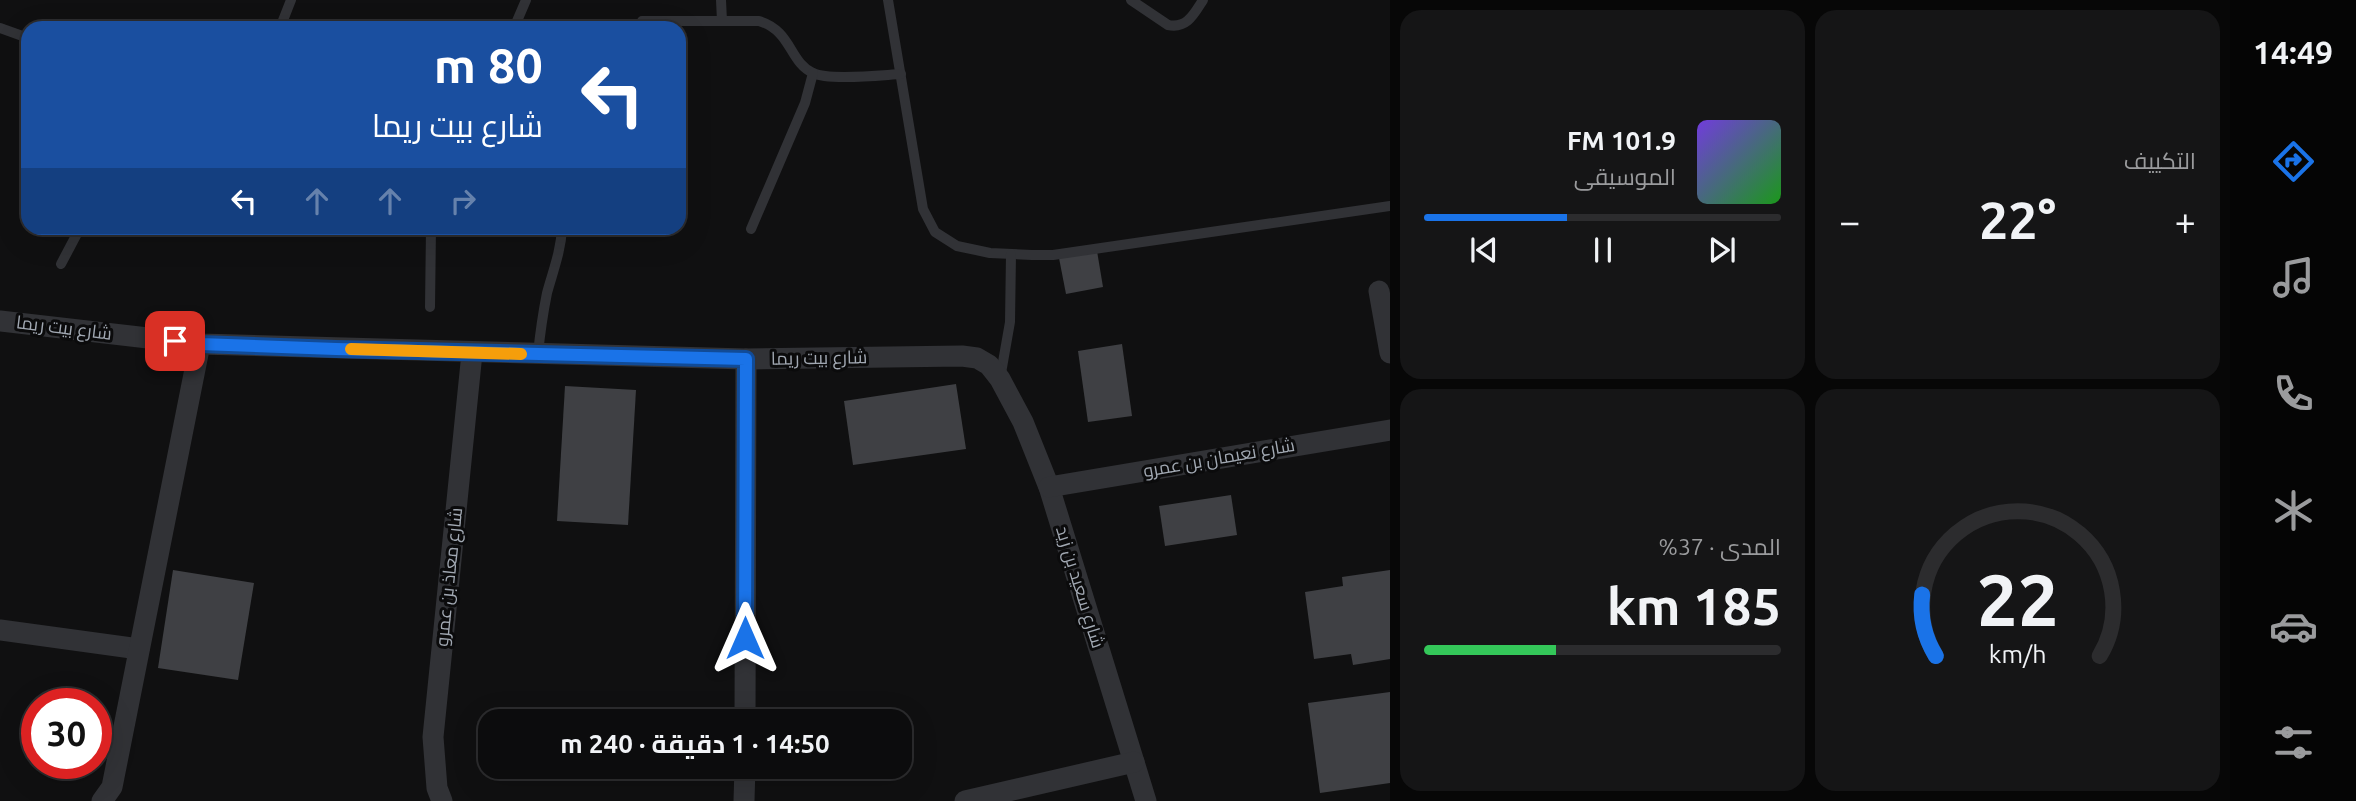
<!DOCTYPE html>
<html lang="ar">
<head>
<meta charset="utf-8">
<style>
	body { margin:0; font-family:Ubuntu,Cairo,sans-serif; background:#151516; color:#f1f3f6; direction:rtl; height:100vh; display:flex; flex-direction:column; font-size:26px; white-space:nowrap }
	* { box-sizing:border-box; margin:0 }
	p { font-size:23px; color:#9a9b9d }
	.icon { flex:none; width:38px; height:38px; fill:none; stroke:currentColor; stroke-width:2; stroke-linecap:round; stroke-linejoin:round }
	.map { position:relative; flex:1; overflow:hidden; direction:ltr }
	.details { display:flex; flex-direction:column; gap:10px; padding:10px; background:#070707; width:840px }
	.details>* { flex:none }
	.guide { position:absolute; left:21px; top:21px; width:665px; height:214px; border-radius:21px; box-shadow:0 7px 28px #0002,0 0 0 2px #2c2c2e; direction:rtl; background:#1a4fa0; color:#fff; overflow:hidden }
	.speed { position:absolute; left:21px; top:688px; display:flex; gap:14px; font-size:35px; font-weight:700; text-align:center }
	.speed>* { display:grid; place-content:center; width:91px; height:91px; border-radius:50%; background:#0c0c0d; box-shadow:0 7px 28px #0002,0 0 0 2px #2c2c2e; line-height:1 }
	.speed .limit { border:10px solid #d22; background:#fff; color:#111 }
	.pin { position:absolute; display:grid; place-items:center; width:60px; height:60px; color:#fff; margin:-30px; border-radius:14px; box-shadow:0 4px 10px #0006 }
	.me { position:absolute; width:77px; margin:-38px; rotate:0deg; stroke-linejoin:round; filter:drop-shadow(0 0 5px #0008) }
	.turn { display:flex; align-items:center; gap:24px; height:147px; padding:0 28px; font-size:32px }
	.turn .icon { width:91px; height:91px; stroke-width:2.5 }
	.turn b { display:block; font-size:49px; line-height:60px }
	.lanes { display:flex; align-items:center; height:66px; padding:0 28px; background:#0003; justify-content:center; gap:35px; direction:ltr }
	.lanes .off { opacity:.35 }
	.big { font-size:52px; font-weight:700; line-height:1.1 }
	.details .tile { flex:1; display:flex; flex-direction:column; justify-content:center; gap:10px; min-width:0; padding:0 24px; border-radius:21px; background:#151516 }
	.details .dial { align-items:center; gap:0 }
	.dial svg { height:182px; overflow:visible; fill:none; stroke:#2c2c2e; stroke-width:7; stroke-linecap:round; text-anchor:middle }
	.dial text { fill:#f1f3f6; stroke:none }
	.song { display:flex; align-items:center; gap:21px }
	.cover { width:84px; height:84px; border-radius:10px; background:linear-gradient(135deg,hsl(260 70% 55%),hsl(120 70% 35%)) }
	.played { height:7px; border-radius:4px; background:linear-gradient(90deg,#1a73e8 40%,#2c2c2e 40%) }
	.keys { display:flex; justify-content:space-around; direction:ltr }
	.heat { display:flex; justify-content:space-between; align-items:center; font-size:38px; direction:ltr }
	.charge { height:10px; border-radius:5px; background:linear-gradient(90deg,#34c759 37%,#2c2c2e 0) }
	.details .tiles { flex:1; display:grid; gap:10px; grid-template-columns:repeat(2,1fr) }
	.trip { position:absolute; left:478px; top:709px; width:434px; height:70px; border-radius:21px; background:#0c0c0d; box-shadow:0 7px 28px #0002,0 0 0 2px #2c2c2e; font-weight:700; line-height:70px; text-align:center; direction:rtl }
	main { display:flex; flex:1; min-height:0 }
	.tabs { display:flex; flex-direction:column; width:126px; justify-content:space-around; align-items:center; background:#050505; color:#9a9b9d }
	.tabs .icon { width:49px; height:49px }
	.tabs .on { color:#1a73e8 }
	.tabs b { font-size:32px; color:#f1f3f6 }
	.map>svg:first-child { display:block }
</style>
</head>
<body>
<main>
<nav class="tabs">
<b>14:49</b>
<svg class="icon on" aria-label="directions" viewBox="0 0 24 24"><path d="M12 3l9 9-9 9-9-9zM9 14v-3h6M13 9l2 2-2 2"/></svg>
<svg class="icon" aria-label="music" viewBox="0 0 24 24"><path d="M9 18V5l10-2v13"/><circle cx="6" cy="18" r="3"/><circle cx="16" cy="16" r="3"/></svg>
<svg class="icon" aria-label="phone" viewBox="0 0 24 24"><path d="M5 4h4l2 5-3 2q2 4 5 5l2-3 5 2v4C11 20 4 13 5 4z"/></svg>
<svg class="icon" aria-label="climate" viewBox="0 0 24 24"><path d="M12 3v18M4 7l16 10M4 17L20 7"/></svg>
<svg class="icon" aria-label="car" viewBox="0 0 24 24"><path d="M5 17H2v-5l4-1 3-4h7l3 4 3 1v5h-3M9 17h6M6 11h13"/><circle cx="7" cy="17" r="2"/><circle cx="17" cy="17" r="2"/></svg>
<svg class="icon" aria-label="filters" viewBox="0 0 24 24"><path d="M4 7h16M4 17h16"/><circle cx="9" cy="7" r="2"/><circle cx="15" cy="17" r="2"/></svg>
</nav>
<section class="details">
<div class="tiles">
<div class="tile"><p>التكييف</p>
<div class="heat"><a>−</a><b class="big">22°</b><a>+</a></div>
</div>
<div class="tile">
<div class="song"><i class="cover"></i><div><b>101.9 FM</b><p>الموسيقى</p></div></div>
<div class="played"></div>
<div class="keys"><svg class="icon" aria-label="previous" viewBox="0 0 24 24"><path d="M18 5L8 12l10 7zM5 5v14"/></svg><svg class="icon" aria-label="pause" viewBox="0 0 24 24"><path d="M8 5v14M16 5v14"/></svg><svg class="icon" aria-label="next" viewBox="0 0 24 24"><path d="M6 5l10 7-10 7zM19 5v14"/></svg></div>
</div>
<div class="tile dial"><svg viewBox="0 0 100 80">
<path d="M14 69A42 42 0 1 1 86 69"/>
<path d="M14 69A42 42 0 0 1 8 42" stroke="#1a73e8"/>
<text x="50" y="56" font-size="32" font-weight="700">22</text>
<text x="50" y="72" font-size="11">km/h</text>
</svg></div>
<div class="tile"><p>المدى · 37%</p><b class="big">185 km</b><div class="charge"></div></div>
</div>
</section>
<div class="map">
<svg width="1390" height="801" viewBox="0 0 1390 801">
	<rect width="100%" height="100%" fill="#101011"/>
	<!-- building -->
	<g fill="#3f4044">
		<polygon points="1097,251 1103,287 1066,294 1059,258"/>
		<polygon points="1122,344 1132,416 1088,422 1078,351"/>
		<polygon points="956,384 966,449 853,465 844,401"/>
		<polygon points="565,386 636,390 628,525 557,521"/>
		<polygon points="1231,495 1237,535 1165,546 1159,506"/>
		<polygon points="173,570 254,583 238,680 158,668"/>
		<polygon points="1390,570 1390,659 1353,665 1351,654 1314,659 1305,592 1343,586 1342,577"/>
		<polygon points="1390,692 1390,783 1320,793 1308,703"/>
	</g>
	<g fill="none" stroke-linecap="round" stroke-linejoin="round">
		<!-- service -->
		<g stroke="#313236" stroke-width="10">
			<polyline points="721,0 722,21"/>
			<polyline points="888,0 923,209 935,232 957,246 990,253 1032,255 1053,255 1390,206"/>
			<path d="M 1131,0 L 1168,25 C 1187,29 1194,14 1203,0"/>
			<path d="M 642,21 L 759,21 C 792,31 789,62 813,73 C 829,81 882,75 901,74"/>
			<polyline points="0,28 28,38"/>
			<polyline points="280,28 291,0"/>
			<polyline points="514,28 526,0"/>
			<polyline points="751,229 805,103 813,73"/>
			<polyline points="61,264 80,228"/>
			<polyline points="430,307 431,228"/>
			<path d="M 538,354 C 540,334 543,313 547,293 C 553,271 561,251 562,228"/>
			<polyline points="1000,379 1010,322 1011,254"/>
		</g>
		<!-- minor -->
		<g stroke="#313236" stroke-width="21">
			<polyline points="1379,291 1390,353"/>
			<polyline points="0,321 200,344 746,359 962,356 977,358 989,365 1000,379 1023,422 1049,487 1146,801"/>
			<polyline points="1049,487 1390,430"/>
			<polyline points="0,630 139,649"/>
			<polyline points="745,721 746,359"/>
			<polyline points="102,801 112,787 200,344"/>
			<polyline points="442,801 437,788 433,737 472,353"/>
			<polyline points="744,801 745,766"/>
			<polyline points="965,801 1134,762"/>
		</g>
	</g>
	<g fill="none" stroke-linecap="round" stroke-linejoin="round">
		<!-- route casing -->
		<g stroke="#114b97" stroke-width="18">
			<polyline id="route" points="175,341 200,344 336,349 746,359 745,638"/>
		</g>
		<!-- route -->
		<use href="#route" stroke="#1a73e8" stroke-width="12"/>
		<!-- slow -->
		<polyline stroke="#f59e0b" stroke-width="12" points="351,349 521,354"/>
	</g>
	<g text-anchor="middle" stroke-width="6" stroke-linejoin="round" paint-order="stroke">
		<!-- street labels -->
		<g font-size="18" fill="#a1a8b2" stroke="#0b0b0c">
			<text transform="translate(64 328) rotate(7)" y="6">شارع بيت ريما</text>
			<text transform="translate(819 358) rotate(-1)" y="6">شارع بيت ريما</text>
			<text transform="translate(1219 458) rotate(-10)" y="6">شارع نعيمان بن عمرو</text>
			<text transform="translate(449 577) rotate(-84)" y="6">شارع معاذ بن عمرو</text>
			<text transform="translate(1080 587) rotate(73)" y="6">شارع سعيد بن زيد</text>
		</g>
	</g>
</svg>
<div class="speed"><div class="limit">30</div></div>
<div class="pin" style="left:175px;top:341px;background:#d93025"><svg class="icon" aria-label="arrive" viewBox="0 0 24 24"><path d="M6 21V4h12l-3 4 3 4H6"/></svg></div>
<svg class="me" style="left:745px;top:638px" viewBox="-20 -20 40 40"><path d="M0-17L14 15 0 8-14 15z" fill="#1a73e8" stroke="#fff" stroke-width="4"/></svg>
<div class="trip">14:50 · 1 دقيقة · 240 m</div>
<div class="guide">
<div class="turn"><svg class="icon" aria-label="left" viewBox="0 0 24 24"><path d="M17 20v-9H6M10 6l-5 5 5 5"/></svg><div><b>80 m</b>شارع بيت ريما</div></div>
<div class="lanes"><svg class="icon" aria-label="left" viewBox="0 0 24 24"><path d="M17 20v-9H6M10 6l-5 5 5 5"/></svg><svg class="icon off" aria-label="ahead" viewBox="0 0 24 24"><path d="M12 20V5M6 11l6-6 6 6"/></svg><svg class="icon off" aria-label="ahead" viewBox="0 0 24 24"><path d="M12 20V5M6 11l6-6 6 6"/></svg><svg class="icon off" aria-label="right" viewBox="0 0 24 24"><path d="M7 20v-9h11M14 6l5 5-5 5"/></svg></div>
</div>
</div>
</main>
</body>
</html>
